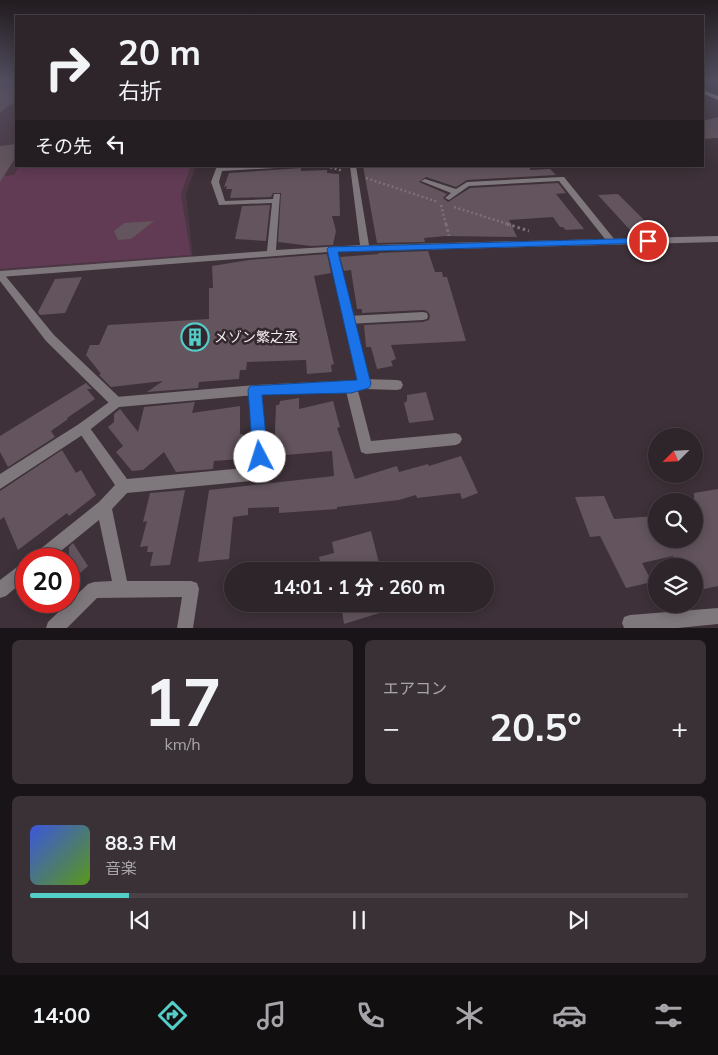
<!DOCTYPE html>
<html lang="ja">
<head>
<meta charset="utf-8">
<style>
	body { margin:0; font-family:Mulish,"Noto Sans JP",sans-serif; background:#3a3137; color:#f1f3f6; height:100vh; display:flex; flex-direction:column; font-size:19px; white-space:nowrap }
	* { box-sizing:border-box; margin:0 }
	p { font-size:16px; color:#a7a5a9 }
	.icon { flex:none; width:28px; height:28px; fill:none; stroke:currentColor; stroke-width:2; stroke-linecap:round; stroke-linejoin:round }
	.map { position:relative; height:628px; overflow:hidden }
	.drawer { display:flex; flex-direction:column; gap:12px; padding:12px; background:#191418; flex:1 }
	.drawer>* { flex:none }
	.top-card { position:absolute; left:15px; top:15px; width:689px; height:152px; border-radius:0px; box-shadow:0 2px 12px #0003,0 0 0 1px #494247; background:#2e252b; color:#f1f3f6; overflow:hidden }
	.needle { width:32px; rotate:246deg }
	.fabs { position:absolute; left:648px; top:428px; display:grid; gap:10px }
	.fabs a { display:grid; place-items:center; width:55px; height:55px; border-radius:50%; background:#2e252b; box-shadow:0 2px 12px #0003,0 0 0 1px #494247; font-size:25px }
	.speed { position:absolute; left:15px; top:548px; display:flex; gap:10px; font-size:25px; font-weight:700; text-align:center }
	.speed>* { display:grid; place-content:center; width:65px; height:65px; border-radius:50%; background:#2e252b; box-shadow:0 2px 12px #0003,0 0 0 1px #494247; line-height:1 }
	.speed .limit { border:8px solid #d22; background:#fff; color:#111 }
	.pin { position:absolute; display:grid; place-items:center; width:42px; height:42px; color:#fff; margin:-21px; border:2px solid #fff; border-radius:50%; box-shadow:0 1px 5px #0007 }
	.me { position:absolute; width:55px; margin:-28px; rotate:355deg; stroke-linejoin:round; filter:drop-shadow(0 0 4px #0008) }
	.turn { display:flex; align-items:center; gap:18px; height:105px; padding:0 20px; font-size:22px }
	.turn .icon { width:65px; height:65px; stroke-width:2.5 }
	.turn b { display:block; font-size:35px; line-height:42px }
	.then { display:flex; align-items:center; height:48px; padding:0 20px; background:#0003; gap:10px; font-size:19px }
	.big { font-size:38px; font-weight:700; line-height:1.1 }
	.drawer .card { flex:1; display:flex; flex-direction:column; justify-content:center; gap:8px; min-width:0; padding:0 18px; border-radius:8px; background:#3a3137 }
	.drawer .dial { align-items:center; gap:0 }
	.dial b { font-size:65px; line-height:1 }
	.song { display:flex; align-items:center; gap:15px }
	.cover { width:60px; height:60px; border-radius:8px; background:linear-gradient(135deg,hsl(230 70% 55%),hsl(90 70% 35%)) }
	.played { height:5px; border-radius:2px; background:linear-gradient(90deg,#54cdc8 15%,#494247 15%) }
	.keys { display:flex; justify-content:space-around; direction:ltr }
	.heat { display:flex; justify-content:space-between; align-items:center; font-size:28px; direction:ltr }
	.drawer .tiles { flex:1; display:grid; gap:12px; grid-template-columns:1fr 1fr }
	.card:last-child { grid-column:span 2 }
	.trip { position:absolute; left:224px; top:562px; width:270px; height:50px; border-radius:25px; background:#2e252b; box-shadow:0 2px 12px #0003,0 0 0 1px #494247; font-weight:700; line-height:50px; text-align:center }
	.dock { display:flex; height:80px; justify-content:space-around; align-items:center; background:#120f11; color:#a7a5a9 }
	.dock .icon { width:35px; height:35px }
	.dock .current { color:#54cdc8 }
	.dock b { font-size:22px; color:#f1f3f6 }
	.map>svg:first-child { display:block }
</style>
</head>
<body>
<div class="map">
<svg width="718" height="628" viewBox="0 0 718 628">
	<rect width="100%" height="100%" fill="#3e3139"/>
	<!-- built -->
	<g fill="#4b3844">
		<polygon points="0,80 16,80 16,166 19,166 14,175 0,176"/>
		<polygon points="191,166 196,166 186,193 193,259 0,274 0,269 191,255 181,194"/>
	</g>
	<!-- green -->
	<polygon fill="#613b54" points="19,166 191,166 181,194 191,255 0,269 0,176 14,175"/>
	<!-- building -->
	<g fill="#63545d">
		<polygon points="13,80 16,80 16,100 0,113 0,85"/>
		<polygon points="718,117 718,138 702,139 702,121"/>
		<polygon points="16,144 16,157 0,182 0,146"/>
		<polygon points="363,166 530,166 530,170 550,169 556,175 467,180 456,187 426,177 419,182 447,194 443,198 448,202 470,188 558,183 566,193 556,194 584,229 566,230 563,227 560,227 553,217 509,220 517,237 446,236 424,238 425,242 377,243"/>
		<polygon points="301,168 301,171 327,170 327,173 339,174 340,216 332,216 336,231 333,245 311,246 278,242 281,193 273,193 271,197 230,198 232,189 226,189 227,186 224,187 229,173"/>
		<polygon points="618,194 652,228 630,230 598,195"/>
		<polygon points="270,205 266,241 235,239 242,206"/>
		<polygon points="154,221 131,239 118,240 114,231 124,223"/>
		<polygon points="428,251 435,272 442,272 443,277 447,277 466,341 391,345 396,359 391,361 393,366 377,369 371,347 366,347 364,325 423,322 429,320 430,315 427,311 423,310 362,313 362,309 357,309 351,270 344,271 340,257 379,254 378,253"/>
		<polygon points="327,254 331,273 314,276 334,364 331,365 332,372 307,374 306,360 247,362 246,370 240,370 239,379 199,382 198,388 147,392 163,381 111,387 99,375 101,374 86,355 90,345 99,345 108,325 209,319 209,288 213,288 212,266 249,260"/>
		<polygon points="82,277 65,313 40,315 38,312 55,279"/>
		<polygon points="86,383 92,389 87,389 95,399 67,418 68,419 51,431 55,437 8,467 0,452 0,436"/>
		<polygon points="426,392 434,420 409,423 404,403 407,401 407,395"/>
		<polygon points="299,398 299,409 333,401 340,427 337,428 355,479 397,466 399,472 428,464 429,466 461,456 478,493 462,499 460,493 417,498 416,495 399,500 337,507 337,509 279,513 279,507 248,508 248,515 233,517 229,559 198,562 209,490 334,476 332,451 274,456 276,405 279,405 280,401"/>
		<polygon points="195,402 192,413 240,406 240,434 243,434 240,459 214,461 213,469 176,472 164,452 143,470 132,471 116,452 123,446 108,427 114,422 114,414 120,409 138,432 144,407"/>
		<polygon points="62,450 76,473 81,470 96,495 69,516 67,513 18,550 4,517 0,520 0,491"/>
		<polygon points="718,489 718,586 704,589 694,566 678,566 673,556 642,563 652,582 626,588 600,536 590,537 575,497 604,496 614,519 656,516 656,539 694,539 694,493"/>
		<polygon points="185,490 170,565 150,566 153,552 147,552 148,546 140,547 147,521 143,522 150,493"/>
		<polygon points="371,531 381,571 322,571 319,557 334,553 332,542"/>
		<polygon points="73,543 88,566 69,583 69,547"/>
		<polygon points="341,604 398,604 399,607 344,624"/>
	</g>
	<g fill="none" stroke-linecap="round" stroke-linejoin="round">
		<!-- path-far1 -->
		<g stroke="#7c7178" stroke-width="2.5" stroke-dasharray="2 2.5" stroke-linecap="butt">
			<polyline points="326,166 343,171"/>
			<polyline points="366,178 438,202"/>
			<polyline points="441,205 446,225"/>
			<polyline points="454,207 511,225"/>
		</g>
		<!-- path -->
		<g stroke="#7c7178" stroke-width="3" stroke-dasharray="2.5 3" stroke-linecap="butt">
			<polyline points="446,224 449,236"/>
			<polyline points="507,224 529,231"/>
		</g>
		<!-- lane -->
		<g fill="#7e777b" fill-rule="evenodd">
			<polygon points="561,177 564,177 615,240 615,244 609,244 559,181 469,186 449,200 445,198 451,193 421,181 425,179 456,189 467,182"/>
			<polygon points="0,272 3,273 54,335 120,398 122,402 120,406 116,407 112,406 46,341 0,281"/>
			<polygon points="423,312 427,313 428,316 427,319 423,320 348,324 344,323 343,320 344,317 348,316"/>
			<polygon points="364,379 397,380 401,381 403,385 401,389 397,390 364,389 360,388 358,384 360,380"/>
			<polygon points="351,382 355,383 357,387 371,441 456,433 460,435 462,439 460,443 456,445 366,454 361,452 345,387 347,383"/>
			<polygon points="255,385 259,386 261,390 269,473 267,478 262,480 127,493 112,509 127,581 191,581 197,583 199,589 193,628 177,628 182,597 97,598 67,628 46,628 48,622 88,584 94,582 112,581 99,520 51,559 31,559 34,554 99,502 115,485 79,432 77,428 79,424 83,422 87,424 127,479 255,467 249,390 251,386"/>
			<polygon points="26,561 26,579 6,596 0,598 0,580 21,564"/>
			<polygon points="718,608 718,624 678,628 624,628 622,623 624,617 630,615"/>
		</g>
		<!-- street -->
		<polygon fill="#7e777b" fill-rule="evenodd" points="217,166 279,166 276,168 222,171 219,182 225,201 273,199 274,194 280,194 276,250 360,245 350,166 356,166 369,245 718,236 718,242 337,252 370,384 368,388 351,392 255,395 119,407 87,432 0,489 0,474 79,424 116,397 255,385 357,380 328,252 0,277 0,271 267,251 272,203 219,205 211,182"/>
		<!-- secondary -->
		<polygon fill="#a79ca3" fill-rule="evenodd" points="702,90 718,96 718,100 702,93"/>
	</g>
	<!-- sky -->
	<linearGradient id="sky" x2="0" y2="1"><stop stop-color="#221b1f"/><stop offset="0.48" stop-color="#524e5f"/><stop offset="1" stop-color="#524e5f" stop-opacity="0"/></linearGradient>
	<rect width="718" height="168" fill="url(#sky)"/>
	<!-- route -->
	<polygon fill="#1a73e8" stroke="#114b97" points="648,238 651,239 651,243 338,252 371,384 369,388 351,393 262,395 268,457 266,462 260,464 255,462 253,457 248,390 250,386 357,380 327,249 329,247"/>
	<!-- icons -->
	<defs>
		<g id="building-ring" transform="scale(1.4375)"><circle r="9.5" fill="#33272e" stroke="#54cdc8" stroke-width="1.5"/><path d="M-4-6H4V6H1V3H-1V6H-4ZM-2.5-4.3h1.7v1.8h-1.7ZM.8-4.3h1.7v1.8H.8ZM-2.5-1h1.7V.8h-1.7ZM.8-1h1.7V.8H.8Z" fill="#54cdc8"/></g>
	</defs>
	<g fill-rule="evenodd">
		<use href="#building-ring" x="195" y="337"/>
	</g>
	<g text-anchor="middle" stroke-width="5" stroke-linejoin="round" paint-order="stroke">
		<!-- poi labels -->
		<g font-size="14" fill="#f5ecf2" stroke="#33272e" text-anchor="start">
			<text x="214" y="342">メゾン繁之丞</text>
		</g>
	</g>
</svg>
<div class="fabs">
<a><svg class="needle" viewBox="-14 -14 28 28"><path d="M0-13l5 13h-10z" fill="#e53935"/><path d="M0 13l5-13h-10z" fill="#a7a5a9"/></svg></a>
<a><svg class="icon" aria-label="search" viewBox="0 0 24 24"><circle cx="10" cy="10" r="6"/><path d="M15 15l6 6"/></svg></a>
<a><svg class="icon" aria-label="layers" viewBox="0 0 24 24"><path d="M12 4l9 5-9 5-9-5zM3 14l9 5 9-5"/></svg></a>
</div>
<div class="speed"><div class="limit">20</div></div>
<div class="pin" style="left:648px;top:241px;background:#d93025"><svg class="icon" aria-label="arrive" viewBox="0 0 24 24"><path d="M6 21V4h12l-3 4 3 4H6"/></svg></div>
<svg class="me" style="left:260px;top:457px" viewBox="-20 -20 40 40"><circle r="19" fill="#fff"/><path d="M0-13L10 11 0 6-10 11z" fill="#1a73e8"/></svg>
<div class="trip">14:01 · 1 分 · 260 m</div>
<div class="top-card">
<div class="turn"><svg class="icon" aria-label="right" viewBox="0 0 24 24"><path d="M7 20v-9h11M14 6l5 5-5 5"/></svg><div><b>20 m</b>右折</div></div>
<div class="then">その先<svg class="icon" aria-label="left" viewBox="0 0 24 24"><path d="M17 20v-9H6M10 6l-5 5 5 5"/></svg></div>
</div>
</div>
<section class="drawer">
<div class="tiles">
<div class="card dial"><b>17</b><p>km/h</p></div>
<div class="card"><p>エアコン</p>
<div class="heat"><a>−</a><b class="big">20.5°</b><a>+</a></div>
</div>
<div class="card">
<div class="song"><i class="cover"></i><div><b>88.3 FM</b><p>音楽</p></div></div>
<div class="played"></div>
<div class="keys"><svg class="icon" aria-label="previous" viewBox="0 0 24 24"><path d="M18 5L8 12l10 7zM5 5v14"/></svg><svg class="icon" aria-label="pause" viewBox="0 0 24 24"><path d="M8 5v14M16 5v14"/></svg><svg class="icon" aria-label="next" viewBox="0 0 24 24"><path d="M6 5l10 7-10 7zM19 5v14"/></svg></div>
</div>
</div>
</section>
<nav class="dock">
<b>14:00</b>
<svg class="icon current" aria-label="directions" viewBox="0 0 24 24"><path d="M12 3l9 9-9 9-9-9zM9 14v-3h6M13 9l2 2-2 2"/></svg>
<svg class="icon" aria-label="music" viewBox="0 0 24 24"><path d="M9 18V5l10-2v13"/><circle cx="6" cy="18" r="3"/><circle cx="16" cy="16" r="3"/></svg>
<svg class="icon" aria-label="phone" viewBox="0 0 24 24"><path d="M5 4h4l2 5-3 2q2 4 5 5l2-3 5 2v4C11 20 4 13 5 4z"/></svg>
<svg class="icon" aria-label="climate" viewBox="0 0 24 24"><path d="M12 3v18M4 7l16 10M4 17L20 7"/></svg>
<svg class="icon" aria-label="car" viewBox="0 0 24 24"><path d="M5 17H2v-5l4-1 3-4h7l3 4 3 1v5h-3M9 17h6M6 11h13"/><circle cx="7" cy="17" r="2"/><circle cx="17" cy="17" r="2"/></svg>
<svg class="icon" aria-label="filters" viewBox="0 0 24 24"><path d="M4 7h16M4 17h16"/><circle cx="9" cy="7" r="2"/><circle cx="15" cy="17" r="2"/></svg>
</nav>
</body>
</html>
